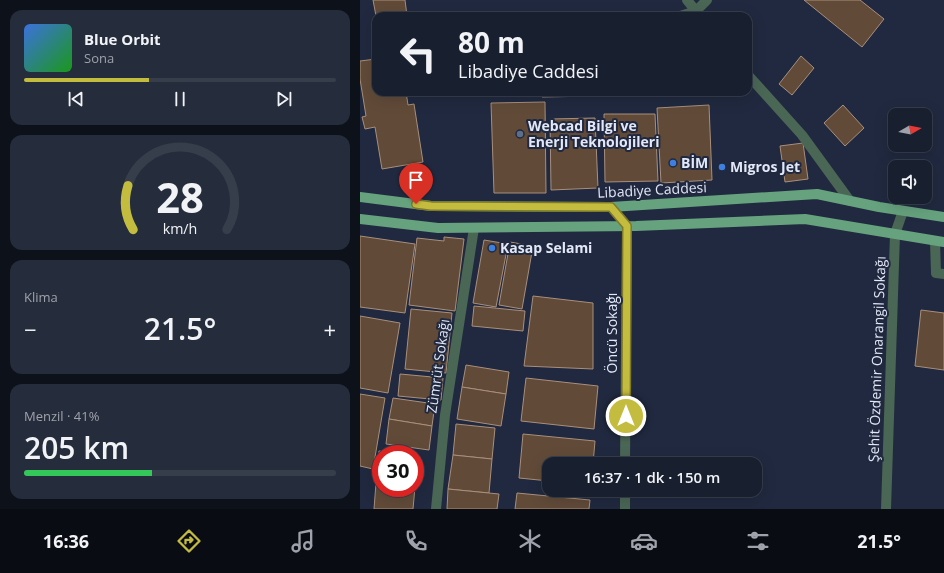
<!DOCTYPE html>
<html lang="tr">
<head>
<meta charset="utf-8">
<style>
	body { margin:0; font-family:"Open Sans",sans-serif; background:#252c3b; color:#f1f3f6; height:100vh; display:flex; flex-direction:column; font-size:15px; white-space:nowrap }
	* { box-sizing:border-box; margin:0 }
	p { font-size:13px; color:#9fa2aa }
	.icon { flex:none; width:22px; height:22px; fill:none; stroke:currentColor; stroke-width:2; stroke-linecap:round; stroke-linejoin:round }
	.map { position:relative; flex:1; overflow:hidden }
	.drawer { display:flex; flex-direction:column; gap:10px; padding:10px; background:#0d111a; width:360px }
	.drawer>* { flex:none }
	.top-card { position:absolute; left:12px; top:12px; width:380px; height:84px; border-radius:12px; box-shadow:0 4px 16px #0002,0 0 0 1px #363d4b; background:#181f2f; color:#f1f3f6; overflow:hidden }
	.needle { width:26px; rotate:80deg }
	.controls { position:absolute; left:528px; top:108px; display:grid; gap:8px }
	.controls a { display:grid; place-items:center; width:44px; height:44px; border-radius:8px; background:#181f2f; box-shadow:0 4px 16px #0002,0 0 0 1px #363d4b; font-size:20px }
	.speed { position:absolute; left:12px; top:445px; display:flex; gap:8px; font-size:20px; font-weight:700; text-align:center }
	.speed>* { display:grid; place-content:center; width:52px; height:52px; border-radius:50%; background:#181f2f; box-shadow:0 4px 16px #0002,0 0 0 1px #363d4b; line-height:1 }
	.speed .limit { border:6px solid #d22; background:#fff; color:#111 }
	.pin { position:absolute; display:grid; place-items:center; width:34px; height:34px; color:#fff; margin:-41px -17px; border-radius:50% 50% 50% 0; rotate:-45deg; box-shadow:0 0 4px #0007 }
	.pin .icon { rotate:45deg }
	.me { position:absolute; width:44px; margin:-22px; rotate:0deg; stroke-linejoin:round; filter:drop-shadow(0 0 3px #0008) }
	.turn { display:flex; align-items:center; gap:14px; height:84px; padding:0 20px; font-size:18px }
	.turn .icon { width:52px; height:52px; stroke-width:2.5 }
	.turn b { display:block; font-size:28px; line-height:34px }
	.big { font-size:30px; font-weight:600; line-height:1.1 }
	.drawer .widget { flex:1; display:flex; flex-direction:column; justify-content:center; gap:6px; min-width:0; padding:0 14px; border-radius:12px; background:#252c3b }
	.drawer .dial { align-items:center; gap:0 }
	.dial svg { height:104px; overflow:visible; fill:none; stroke:#363d4b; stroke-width:7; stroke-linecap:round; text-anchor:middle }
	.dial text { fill:#f1f3f6; stroke:none }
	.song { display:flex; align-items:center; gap:12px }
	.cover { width:48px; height:48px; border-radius:6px; background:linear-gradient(135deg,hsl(220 70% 55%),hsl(120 70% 35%)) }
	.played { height:4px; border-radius:2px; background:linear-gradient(90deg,#c4bc3e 40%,#363d4b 40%) }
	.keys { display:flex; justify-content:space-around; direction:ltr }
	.heat { display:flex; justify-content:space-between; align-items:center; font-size:22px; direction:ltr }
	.charge { height:6px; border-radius:3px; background:linear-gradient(90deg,#34c759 41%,#363d4b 0) }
	.trip { position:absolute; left:182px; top:457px; width:220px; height:40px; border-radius:12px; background:#181f2f; box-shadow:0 4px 16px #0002,0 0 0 1px #363d4b; font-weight:600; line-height:40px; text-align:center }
	.tabs { display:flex; height:64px; justify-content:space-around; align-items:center; background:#0a0c13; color:#9fa2aa }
	.tabs .icon { width:28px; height:28px }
	.tabs .selected { color:#c4bc3e }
	.tabs b { font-size:18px; color:#f1f3f6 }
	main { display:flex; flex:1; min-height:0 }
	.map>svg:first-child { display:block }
</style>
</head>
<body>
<main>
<section class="drawer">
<div class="widget">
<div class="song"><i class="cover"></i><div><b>Blue Orbit</b><p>Sona</p></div></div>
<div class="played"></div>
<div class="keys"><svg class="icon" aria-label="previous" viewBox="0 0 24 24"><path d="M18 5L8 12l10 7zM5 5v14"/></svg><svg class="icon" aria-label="pause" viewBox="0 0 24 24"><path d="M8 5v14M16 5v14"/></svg><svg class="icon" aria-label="next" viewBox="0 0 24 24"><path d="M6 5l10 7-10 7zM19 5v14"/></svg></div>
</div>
<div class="widget dial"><svg viewBox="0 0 100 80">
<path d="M14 69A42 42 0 1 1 86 69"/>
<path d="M14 69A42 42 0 0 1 10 35" stroke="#c4bc3e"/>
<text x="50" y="56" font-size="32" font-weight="700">28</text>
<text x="50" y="72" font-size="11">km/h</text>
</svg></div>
<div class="widget"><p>Klima</p>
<div class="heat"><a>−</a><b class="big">21.5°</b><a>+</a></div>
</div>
<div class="widget"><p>Menzil · 41%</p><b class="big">205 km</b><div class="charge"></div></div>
</section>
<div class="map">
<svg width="584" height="509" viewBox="0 0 584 509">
	<rect width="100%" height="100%" fill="#20293f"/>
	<!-- building -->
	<g fill="#614a38" stroke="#a98f7c">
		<polygon points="13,0 45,0 47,16 16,16"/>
		<polygon points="444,0 500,0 524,19 502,47"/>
		<polygon points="441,56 454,68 432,95 419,84"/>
		<polygon points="16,59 16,92 46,92 48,105 54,104 63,162 22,169 15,127 5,129 2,117 6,116 0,79 0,61"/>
		<polygon points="182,92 235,92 235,96 182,97"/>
		<polygon points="244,92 354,92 244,96"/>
		<polygon points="185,102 186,193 134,193 131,103"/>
		<polygon points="349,105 352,180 301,183 297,108"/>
		<polygon points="483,105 504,128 485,146 464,123"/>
		<polygon points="244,114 295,114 298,181 245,182"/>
		<polygon points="235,118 238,188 191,190 190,119"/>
		<polygon points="443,143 448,179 425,182 420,146"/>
		<polygon points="0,236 55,244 45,313 0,307"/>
		<polygon points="84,237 104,239 95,311 49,305 57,238 84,241"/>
		<polygon points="124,240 148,244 136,307 113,303"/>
		<polygon points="150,242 173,246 162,309 139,305"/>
		<polygon points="173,296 233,303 233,369 164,366"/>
		<polygon points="114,306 165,311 163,331 112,326"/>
		<polygon points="51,309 92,313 86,373 45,369"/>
		<polygon points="561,310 584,313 584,370 555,366"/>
		<polygon points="0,316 40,323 28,393 0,388"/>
		<polygon points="106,365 149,372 146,394 102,387"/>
		<polygon points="40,374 83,378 81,400 38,396"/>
		<polygon points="166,378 238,386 234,429 161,421"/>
		<polygon points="102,387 146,394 141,426 97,419"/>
		<polygon points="0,394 25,398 13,469 0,466"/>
		<polygon points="33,398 75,404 72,426 29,419"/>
		<polygon points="29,419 72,426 69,450 26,444"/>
		<polygon points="96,424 135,428 132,459 93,455"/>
		<polygon points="163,434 235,441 233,464 189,464 189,481 159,478"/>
		<polygon points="19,451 44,454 21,454 21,483 16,483"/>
		<polygon points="55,455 58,455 55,487"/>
		<polygon points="93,455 132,459 129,493 88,489"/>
		<polygon points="16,483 21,483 21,488 55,488 55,487 53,509 14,509"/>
		<polygon points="88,489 139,494 137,509 87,509"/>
		<polygon points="157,493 230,500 229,509 155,509"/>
	</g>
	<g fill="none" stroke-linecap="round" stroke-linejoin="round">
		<!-- service -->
		<polyline stroke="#4a6655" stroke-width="10" points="320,16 336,11"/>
		<!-- minor -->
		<g stroke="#4a6655" stroke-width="10">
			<polyline points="327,0 340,16"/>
			<polyline points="336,11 347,0"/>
			<polyline points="388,75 442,135 490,201"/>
			<polyline points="251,207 267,226 265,464"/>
			<polyline points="575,241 576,273 584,274"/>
			<polyline points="76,509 85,415 114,228"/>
			<polyline points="265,509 265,490"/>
			<polyline points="526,509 535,234 543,211"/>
		</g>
		<!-- primary -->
		<g stroke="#66a27e" stroke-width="10">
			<polyline points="0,197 71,206 251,207 457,194 519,207 584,217"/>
			<polyline points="0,219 78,228 276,226 445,219 584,242"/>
		</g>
	</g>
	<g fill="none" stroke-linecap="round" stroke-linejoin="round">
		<!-- route casing -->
		<g stroke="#7f7a28" stroke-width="10">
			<polyline id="route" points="56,204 71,206 251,207 267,226 266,416"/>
		</g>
		<!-- route -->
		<use href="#route" stroke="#c4bc3e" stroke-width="7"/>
	</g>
	<!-- markers -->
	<circle fill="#5c6f8a" stroke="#20293f" stroke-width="1.5" cx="160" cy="134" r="4"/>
	<g fill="#3f7fe0" stroke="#20293f" stroke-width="1.5">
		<circle cx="313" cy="163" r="4"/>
		<circle cx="362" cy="167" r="4"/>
		<circle cx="132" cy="248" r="4"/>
	</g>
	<g text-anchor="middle" stroke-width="4" stroke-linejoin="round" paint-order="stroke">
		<!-- poi labels -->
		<g font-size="14" font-weight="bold" fill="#e2e8f7" stroke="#20293f" text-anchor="start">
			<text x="168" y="131">Webcad Bilgi ve<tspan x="168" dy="16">Enerji Teknolojileri</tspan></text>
			<text x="321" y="168">BİM</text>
			<text x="370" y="172">Migros Jet</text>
			<text x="140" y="253">Kasap Selami</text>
		</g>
		<!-- street labels -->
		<g font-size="14" fill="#e2e8f7" stroke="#20293f">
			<text transform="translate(292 190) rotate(-3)" y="5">Libadiye Caddesi</text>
			<text transform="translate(252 333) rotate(-90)" y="5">Öncü Sokağı</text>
			<text transform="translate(517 359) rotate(-88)" y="5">Şehit Özdemir Onarangil Sokağı</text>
			<text transform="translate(78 366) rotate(-82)" y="5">Zümrüt Sokağı</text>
		</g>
	</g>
</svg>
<div class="controls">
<a><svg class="needle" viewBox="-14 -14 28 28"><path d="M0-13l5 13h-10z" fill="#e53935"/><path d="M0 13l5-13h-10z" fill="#9fa2aa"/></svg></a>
<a><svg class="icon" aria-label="sound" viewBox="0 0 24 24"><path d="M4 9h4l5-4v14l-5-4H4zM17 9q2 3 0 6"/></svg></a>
</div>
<div class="speed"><div class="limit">30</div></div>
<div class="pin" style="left:56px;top:204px;background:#d93025"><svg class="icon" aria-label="arrive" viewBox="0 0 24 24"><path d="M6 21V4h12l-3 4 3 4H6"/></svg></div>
<svg class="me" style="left:266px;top:416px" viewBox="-20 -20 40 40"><circle r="17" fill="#c4bc3e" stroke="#fff" stroke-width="3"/><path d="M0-11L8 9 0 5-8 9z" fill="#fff"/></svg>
<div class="trip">16:37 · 1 dk · 150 m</div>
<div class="top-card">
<div class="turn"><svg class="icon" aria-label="left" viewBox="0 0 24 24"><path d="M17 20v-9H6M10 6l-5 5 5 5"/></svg><div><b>80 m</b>Libadiye Caddesi</div></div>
</div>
</div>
</main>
<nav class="tabs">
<b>16:36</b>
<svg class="icon selected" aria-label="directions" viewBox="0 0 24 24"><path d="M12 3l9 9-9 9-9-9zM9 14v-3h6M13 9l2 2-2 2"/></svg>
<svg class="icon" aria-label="music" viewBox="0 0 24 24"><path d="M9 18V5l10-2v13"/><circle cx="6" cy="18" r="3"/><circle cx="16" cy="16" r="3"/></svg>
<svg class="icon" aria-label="phone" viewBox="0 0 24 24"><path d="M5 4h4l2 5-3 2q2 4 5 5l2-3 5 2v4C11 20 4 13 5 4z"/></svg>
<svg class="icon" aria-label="climate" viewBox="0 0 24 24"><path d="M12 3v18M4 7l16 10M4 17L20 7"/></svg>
<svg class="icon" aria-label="car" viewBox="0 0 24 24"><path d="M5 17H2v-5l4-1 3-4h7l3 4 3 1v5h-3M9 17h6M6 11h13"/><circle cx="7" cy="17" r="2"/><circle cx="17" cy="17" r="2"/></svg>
<svg class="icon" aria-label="filters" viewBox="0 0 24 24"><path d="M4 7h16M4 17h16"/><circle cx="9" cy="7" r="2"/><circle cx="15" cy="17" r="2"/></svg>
<b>21.5°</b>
</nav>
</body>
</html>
